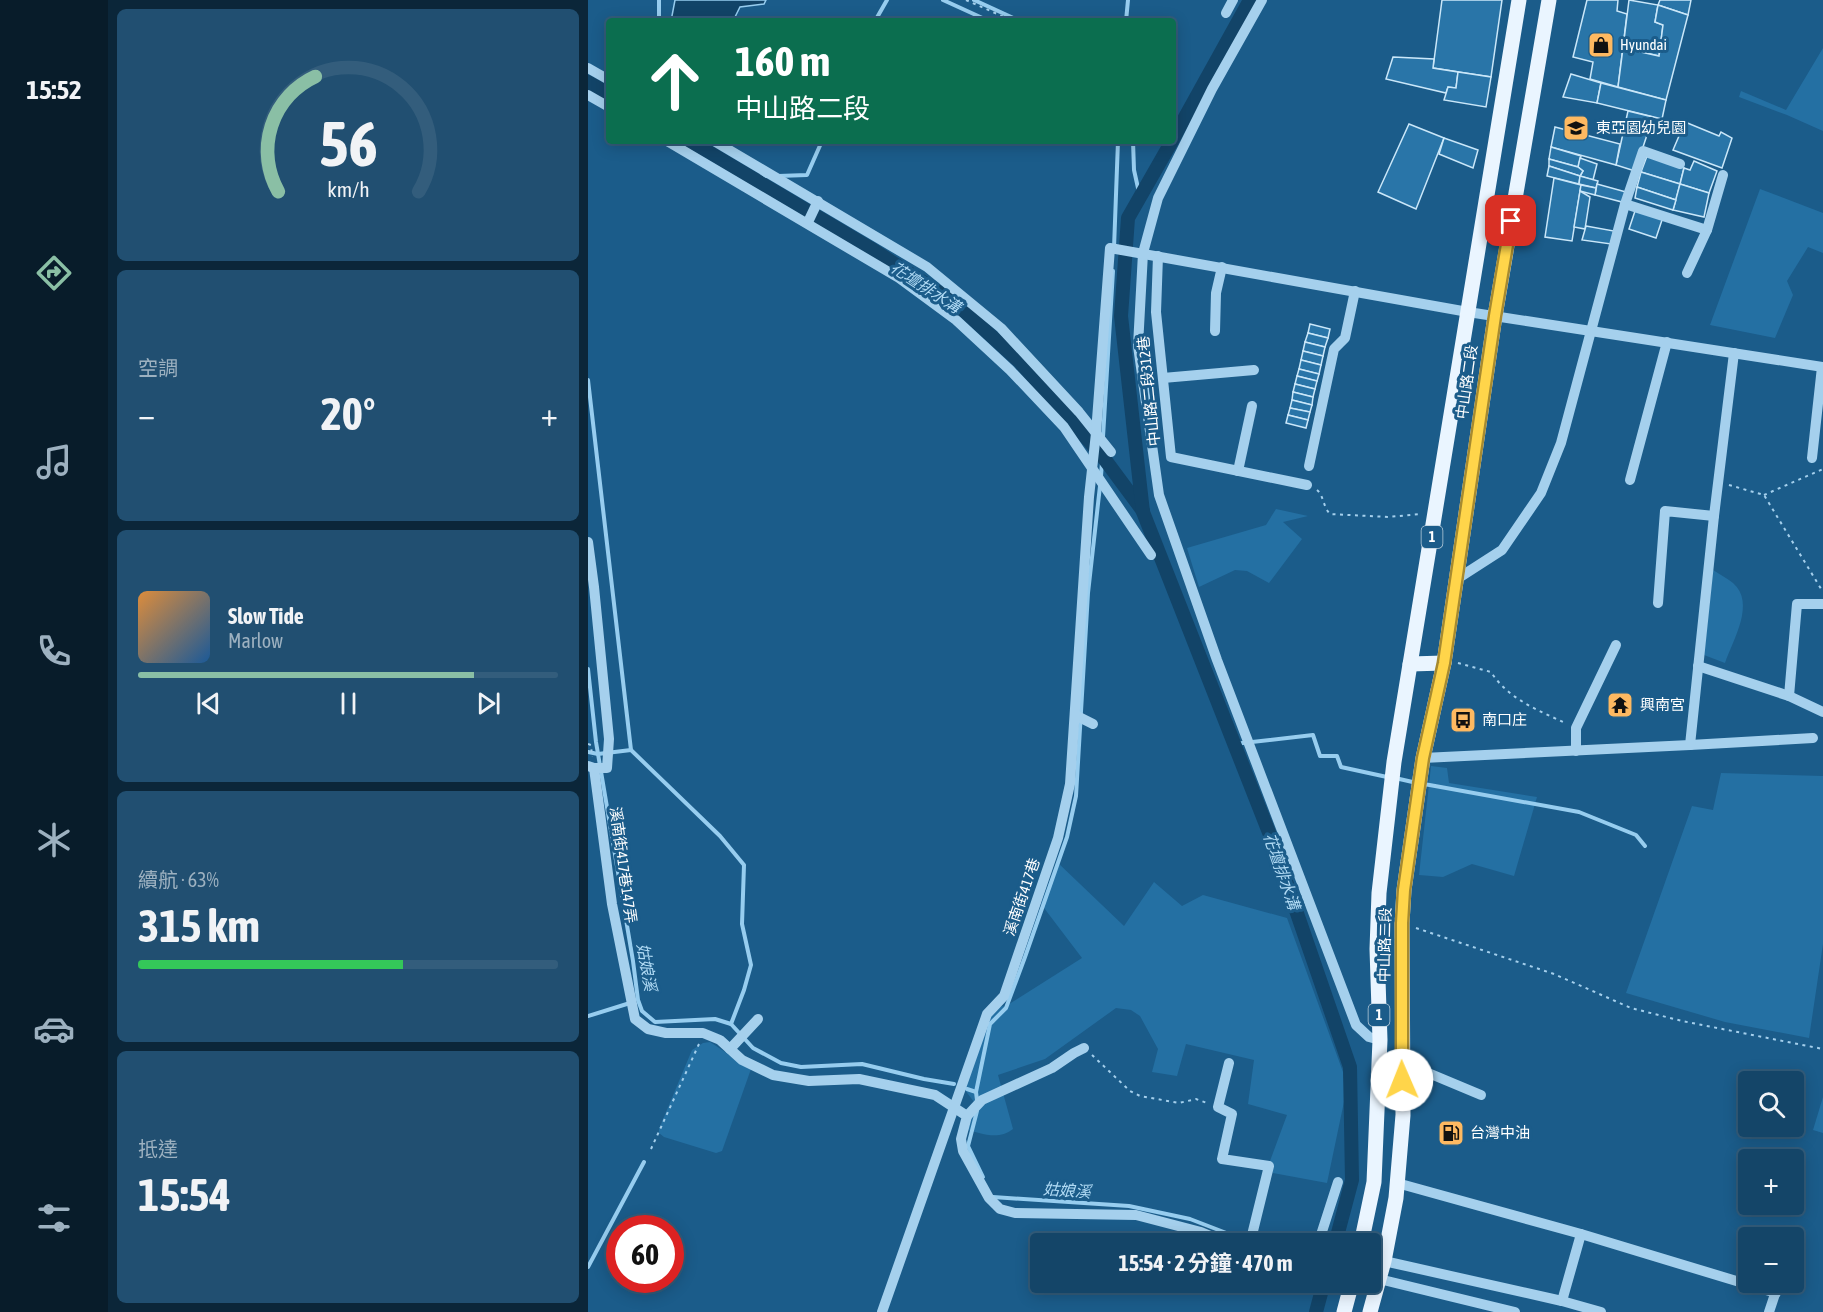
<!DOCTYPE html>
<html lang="zh-TW">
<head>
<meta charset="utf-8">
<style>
	body { margin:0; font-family:"Asap Condensed","Noto Sans TC",sans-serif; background:#214f71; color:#f1f3f6; height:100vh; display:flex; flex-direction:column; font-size:22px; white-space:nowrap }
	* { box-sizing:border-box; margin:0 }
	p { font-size:20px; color:#9db1c0 }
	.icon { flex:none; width:33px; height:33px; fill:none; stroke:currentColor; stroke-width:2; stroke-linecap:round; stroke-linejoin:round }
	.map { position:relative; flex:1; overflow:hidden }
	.details { display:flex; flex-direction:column; gap:9px; padding:9px; background:#0b2639; width:480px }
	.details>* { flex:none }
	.top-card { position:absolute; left:18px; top:18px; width:570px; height:126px; border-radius:6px; box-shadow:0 3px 15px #0003,0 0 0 2px #335d7c; background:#0b6e4f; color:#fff; overflow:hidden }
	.fabs { position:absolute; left:1150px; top:1071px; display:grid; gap:12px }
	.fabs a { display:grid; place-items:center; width:66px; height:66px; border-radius:6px; background:#144568; box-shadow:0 3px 15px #0003,0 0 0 2px #335d7c; font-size:30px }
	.speed { position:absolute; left:18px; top:1215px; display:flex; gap:12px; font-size:30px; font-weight:700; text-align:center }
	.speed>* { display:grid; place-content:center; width:78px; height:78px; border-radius:50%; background:#144568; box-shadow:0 3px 15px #0003,0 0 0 2px #335d7c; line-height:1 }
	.speed .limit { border:9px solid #d22; background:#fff; color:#111 }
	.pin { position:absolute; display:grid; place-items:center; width:51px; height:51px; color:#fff; margin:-26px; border-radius:12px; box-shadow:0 3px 9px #0006 }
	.me { position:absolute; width:66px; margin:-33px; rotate:359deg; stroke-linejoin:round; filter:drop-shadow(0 0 4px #0008) }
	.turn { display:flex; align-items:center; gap:21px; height:126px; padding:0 30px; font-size:27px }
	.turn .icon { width:78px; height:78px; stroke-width:2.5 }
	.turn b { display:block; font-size:42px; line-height:51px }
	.big { font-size:45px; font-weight:700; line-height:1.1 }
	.details .tile { flex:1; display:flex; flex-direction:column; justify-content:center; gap:9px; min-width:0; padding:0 21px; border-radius:9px; background:#214f71 }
	.details .dial { align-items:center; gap:0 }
	.dial svg { height:156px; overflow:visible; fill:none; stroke:#335d7c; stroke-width:7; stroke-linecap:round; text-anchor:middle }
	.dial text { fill:#f1f3f6; stroke:none }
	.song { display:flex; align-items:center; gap:18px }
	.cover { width:72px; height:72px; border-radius:9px; background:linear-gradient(135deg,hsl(30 70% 55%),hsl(210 70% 35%)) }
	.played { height:6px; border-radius:3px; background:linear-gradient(90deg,#8abfa5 80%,#335d7c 80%) }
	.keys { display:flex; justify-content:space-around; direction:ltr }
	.heat { display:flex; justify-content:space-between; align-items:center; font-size:33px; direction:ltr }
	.charge { height:9px; border-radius:4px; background:linear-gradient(90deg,#34c759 63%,#335d7c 0) }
	.trip { position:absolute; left:442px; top:1233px; width:351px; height:60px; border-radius:6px; background:#144568; box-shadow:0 3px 15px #0003,0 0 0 2px #335d7c; font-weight:700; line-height:60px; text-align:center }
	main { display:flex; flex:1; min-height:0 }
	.tabs { display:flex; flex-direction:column; width:108px; justify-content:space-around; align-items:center; background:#081c2a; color:#9db1c0 }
	.tabs .icon { width:42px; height:42px }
	.tabs .selected { color:#8abfa5 }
	.tabs b { font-size:27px; color:#f1f3f6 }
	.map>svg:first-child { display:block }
</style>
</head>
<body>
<main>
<nav class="tabs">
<b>15:52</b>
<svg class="icon selected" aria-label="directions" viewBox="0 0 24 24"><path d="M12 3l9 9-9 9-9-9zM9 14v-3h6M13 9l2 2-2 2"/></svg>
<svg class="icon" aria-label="music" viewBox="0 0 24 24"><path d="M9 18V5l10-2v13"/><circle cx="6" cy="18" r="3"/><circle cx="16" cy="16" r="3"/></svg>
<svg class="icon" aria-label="phone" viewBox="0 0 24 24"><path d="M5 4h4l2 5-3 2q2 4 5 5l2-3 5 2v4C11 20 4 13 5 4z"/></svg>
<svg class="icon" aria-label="climate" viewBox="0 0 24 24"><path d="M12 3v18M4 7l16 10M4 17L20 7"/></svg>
<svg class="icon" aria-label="car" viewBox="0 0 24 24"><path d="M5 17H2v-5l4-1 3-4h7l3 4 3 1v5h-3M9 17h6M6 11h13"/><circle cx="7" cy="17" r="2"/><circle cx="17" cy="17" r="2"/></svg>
<svg class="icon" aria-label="filters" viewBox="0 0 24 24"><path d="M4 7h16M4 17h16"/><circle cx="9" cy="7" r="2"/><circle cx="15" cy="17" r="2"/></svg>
</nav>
<section class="details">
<div class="tile dial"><svg viewBox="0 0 100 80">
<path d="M14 69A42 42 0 1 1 86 69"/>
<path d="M14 69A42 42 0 0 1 33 10" stroke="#8abfa5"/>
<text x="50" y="56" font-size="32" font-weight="700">56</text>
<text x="50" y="72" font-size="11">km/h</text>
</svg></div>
<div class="tile"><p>空調</p>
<div class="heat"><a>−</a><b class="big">20°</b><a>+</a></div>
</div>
<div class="tile">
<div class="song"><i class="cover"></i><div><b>Slow Tide</b><p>Marlow</p></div></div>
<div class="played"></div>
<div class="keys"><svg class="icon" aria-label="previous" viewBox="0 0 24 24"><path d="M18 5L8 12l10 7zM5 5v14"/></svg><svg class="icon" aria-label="pause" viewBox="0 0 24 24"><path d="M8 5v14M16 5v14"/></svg><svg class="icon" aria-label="next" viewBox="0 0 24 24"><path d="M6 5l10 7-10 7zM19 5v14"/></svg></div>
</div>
<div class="tile"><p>續航 · 63%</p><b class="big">315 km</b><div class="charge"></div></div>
<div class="tile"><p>抵達</p><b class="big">15:54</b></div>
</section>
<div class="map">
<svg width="1235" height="1312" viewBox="0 0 1235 1312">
	<rect width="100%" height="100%" fill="#1b5c8a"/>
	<!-- green -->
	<g fill="#2470a3">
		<polygon points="1235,48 1235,131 1199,115 1151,97 1153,91 1198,110"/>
		<polygon points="1172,189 1235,213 1235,253 1220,247 1199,281 1205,295 1187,338 1122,325"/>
		<polygon points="688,509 720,516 695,522 714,539 681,583 659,571 647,570 611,587 599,548 678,525"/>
		<path d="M 1125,570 C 1131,574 1139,578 1145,583 C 1168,603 1145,640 1137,663 L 1116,655 Z"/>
		<polygon points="843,766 859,768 861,783 949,797 926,876 884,864 855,877 831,875"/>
		<polygon points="1133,773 1235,776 1235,944 1221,1038 1137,1022 1038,993 1104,806 1125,810"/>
		<path d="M 469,862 L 536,926 L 566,882 L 594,906 L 615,895 L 699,918 L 755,1072 L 757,1097 L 739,1183 L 685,1173 L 682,1161 L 699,1115 L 660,1104 L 666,1060 L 598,1044 L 589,1076 L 564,1072 L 570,1049 L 552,1016 L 543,1010 L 528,1008 L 457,1059 L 410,1075 L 425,1129 C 410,1141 393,1133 375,1129 L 386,1102 L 374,1086 L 404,1007 L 418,1006 L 494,958 L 453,904 Z"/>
		<polygon points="122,1042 163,1069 134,1151 128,1153 76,1137 71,1133 71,1129 104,1050 115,1043"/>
		<polygon points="1235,1097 1235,1133 1225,1130"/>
	</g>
	<!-- water -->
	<polygon fill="#124468" stroke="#97cdef" stroke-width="1.5" points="87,0 178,0 176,4 152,7 145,21 83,21"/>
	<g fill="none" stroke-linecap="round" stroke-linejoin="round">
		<!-- stream -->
		<g stroke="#97cdef" stroke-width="4">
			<polyline points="71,0 71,21"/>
			<polyline points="355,0 401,21"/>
			<polyline points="386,0 432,21"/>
			<polyline points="287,21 299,0"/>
			<polyline points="538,21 540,0"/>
			<polyline points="545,141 546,170 552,197"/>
			<polyline points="190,176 219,175 234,141"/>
			<polyline points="162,177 180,176"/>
			<polyline points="526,248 530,141"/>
			<polyline points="0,380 43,750 132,836 156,865 154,924 163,965 156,990 143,1024"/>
			<polyline points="515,437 525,271"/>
			<polyline points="513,476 515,447"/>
			<polyline points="0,669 8,742 45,961 50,1000 54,1011 67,1022 127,1019 143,1024 165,1048 193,1063 213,1067 274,1064 336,1079 366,1084"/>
			<polyline points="646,744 725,735 732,756 749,756 753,767 799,777"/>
			<polyline points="0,752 10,754 43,750"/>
			<polyline points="807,778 829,783"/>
			<polyline points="836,784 991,812 1048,835 1057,846"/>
			<polyline points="0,1016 42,1003"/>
			<polyline points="379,1089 388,1092 389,1100"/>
			<polyline points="388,1092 402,1024 418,1008 437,957 479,837 488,796 500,593 512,486"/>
			<polyline points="389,1111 380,1146 395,1177"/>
			<polyline points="405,1197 541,1206 602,1219 667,1244"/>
			<polyline points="0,1267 56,1162"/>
		</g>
		<!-- canal -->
		<g stroke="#124468" stroke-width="14">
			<polyline points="0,82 21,94"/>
			<polyline points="585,139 662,0"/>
			<polyline points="102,141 282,248 366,302 431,361 515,457 555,511"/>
			<polyline points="584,141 540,218 533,316 555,512 682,835 762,1067 764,1180 747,1244"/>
			<polyline points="728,1312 736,1282"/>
		</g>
	</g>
	<!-- building -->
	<g fill="#2975a8" stroke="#cae7f9" stroke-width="1.5">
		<polygon points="854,0 914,0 903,77 845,68"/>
		<polygon points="999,0 1030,0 1029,11 1039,14 1030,87 1002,79 1005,62 985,57"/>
		<polygon points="1041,0 1070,5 1067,22 1075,25 1071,56 1035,48"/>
		<polygon points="1072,0 1103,0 1100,15 1070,5"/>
		<polygon points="1070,5 1100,15 1078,100 1030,87 1035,48 1071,56 1075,25 1067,22"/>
		<polygon points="805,57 846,59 845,68 870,72 868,88 860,87 858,93 798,79"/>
		<polygon points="870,72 903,77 898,107 856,100 860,87 868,88"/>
		<polygon points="983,74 1013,83 1009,103 975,97"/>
		<polygon points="1013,83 1078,100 1074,119 1009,103"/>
		<polygon points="1040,111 1065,117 1047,171 1028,165"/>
		<polygon points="1097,122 1131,136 1133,132 1144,138 1134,168 1085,150"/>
		<polygon points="821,124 856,138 828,209 790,192"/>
		<polygon points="967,127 1032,144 1028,165 963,147"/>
		<polygon points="856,138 890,150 885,168 851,154"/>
		<polygon points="963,147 993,156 990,167 961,159"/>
		<polygon points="1059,156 1096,168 1092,184 1053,172"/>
		<polygon points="992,158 1009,164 1005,180 992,176 995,171 990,167"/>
		<polygon points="961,159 990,167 995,171 992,176 961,166"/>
		<polygon points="1106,161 1129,171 1121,193 1092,184 1096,168 1102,170"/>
		<polygon points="961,166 992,176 991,184 959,176"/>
		<polygon points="1053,172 1092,184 1088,200 1049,187"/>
		<polygon points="992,176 1010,181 1008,188 991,184"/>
		<polygon points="966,178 993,185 984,241 957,237"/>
		<polygon points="1009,184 1038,192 1034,202 1007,195"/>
		<polygon points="1092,184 1121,193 1116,217 1085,210"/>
		<polygon points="993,185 1008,188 1007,195 992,191"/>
		<polygon points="1049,187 1088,200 1085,210 1047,198"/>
		<polygon points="992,191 1002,197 997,229 986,227"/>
		<polygon points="1048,208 1075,217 1068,238 1041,229"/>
		<polygon points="998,226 1026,231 1023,244 994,240"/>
		<polygon points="722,324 742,329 740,338 720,333"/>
		<polygon points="720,333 740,338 737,347 717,342"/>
		<polygon points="717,342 737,347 735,356 715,351"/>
		<polygon points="715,351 735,356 733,365 713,360"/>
		<polygon points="713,360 733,365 731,374 711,369"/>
		<polygon points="711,369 731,374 729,381 709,376"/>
		<polygon points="709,376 729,381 727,389 707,384"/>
		<polygon points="707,384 727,389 725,397 705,392"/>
		<polygon points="705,392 725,397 724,405 704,400"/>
		<polygon points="704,400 724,405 722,412 702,408"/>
		<polygon points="702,408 722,412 720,420 700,415"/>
		<polygon points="700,415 720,420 718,428 698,423"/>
	</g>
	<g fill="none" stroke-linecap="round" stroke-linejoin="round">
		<!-- path -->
		<g stroke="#a5d0ed" stroke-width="2" stroke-dasharray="3 4.5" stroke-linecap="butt">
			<polyline points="378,0 425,21"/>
			<polyline points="1141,485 1176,495 1235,592"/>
			<path d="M 729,490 C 736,496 735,507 742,514 L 800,517 L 833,514"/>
			<polyline points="1176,495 1235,469"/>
			<path d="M 870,663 L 903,672 C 920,699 950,710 977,723"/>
			<polyline points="0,744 3,745 4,757"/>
			<polyline points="828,928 966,974 1043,1008 1094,1021 1235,1049"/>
			<polyline points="504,1055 542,1091 552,1096 591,1103 608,1099 619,1103"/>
			<polyline points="63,1149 111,1044"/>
		</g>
		<!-- minor -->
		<g stroke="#a5d0ed" stroke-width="10">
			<polyline points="674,0 624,89 570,198 555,253 550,346 571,495 629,660 768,1025 781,1037 792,1040"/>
			<polyline points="638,13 645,0"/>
			<polyline points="0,68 21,80"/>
			<polyline points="0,95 21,107"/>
			<polyline points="79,141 311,278 368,320 422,370 476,427 563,555"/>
			<polyline points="126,141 339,267 413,328 491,412 523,452"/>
			<polyline points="1037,204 1119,230"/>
			<polyline points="220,222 230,201"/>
			<polyline points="570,256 568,312 583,457 719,485"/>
			<polyline points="1099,273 1119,230 1135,175"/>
			<polyline points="627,331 628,293 634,267"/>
			<polyline points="575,378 666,370"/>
			<polyline points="1224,458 1234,367"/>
			<polyline points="721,466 746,349 757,338 767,291"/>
			<polyline points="650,471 664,406"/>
			<polyline points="1042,480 1079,342"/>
			<polyline points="0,542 6,587 21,739 19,768 6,768 0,766"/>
			<polyline points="869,579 914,550 953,493 973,443 1037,204 1055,151 1092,164"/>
			<polyline points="1070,603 1077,511 1126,516"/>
			<polyline points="1110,666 1201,696 1235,712"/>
			<polyline points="1201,696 1209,604 1235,604"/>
			<polyline points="487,715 505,724"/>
			<polyline points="1102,745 1225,738"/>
			<polyline points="988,751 988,728 1028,645"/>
			<polyline points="835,758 1102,745 1126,516 1146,353"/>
			<polyline points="6,768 24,904 47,1019 60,1029 78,1033 115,1033 132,1040 154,1060 185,1075 221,1081 271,1079 347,1095 379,1116 373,1139 375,1151 401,1198 412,1209 427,1213 548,1215 613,1232 642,1244"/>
			<polyline points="142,1049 170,1019"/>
			<polyline points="814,1062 893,1095"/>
			<polyline points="641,1063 630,1107 644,1114 634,1159 681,1166 664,1235"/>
			<polyline points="379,1116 394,1100 464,1068 486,1053 496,1048"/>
			<polyline points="809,1183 993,1234 1188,1293"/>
			<polyline points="657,1244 664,1235 685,1244"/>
			<polyline points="730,1244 750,1182"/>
			<polyline points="796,1261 974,1301 1013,1312"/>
			<polyline points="791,1279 927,1312"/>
			<polyline points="974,1301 993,1234"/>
			<polyline points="294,1312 399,1014 416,996 470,838 482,784 501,497 508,433 522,248 880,312 1235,367"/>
			<polyline points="1181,1312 1191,1282"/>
		</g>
		<!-- major -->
		<g stroke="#eaf5ff" stroke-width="15">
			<polyline points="822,664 856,663"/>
			<polyline points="773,1244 786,1182 792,1040 789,949 791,893 806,762 931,0"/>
			<polyline points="756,1312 764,1282"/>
			<polyline points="782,1312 796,1261 808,1198 815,1115 814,923 816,890 835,758 856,663 907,316 961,0"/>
		</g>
	</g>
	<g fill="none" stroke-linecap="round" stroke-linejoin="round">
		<!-- route casing -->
		<g stroke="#a68a30" stroke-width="15">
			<polyline id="route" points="814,1080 814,923 816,890 835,758 856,663 907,316 923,221"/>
		</g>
		<!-- route -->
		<use href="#route" stroke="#ffd54a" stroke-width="10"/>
	</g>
	<!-- icons -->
	<defs>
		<g id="shop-square" transform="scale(1.35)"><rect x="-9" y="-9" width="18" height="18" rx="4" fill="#feb961" stroke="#1b5c8a"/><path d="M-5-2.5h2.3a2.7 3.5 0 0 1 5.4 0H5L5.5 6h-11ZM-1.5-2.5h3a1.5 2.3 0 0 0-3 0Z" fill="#111"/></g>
		<g id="school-square" transform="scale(1.35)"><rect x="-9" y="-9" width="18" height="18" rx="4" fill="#feb961" stroke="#1b5c8a"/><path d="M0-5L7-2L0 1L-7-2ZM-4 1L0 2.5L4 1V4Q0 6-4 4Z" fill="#111"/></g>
		<g id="temple-square" transform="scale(1.35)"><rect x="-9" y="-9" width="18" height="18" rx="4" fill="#feb961" stroke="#1b5c8a"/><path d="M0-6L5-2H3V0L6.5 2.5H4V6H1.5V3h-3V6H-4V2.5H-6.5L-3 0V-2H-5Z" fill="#111"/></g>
		<g id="bus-square" transform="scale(1.35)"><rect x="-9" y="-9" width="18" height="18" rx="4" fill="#feb961" stroke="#1b5c8a"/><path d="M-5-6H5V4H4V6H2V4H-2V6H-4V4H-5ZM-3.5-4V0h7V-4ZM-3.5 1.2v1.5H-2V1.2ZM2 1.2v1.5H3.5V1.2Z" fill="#111"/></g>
		<g id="fuel-square" transform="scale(1.35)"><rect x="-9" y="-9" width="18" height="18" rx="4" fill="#feb961" stroke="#1b5c8a"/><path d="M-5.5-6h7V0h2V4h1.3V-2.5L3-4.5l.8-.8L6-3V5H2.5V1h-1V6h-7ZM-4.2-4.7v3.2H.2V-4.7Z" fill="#111"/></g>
	</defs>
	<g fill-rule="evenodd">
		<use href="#shop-square" x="1013" y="45"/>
		<use href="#school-square" x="988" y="128"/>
		<use href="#temple-square" x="1032" y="705"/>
		<use href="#bus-square" x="875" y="720"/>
		<use href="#fuel-square" x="863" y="1133"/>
	</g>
	<g text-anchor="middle" stroke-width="6" stroke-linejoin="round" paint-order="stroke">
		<!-- shield labels -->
		<g fill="#1b5c8a" stroke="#bbcedc" stroke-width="1.5">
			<rect x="833.5" y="526" width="21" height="22" rx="4.5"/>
			<rect x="780.5" y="1004" width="21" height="22" rx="4.5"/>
		</g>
		<g font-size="14" font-weight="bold" fill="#fff">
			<text x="844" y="542">1</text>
			<text x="791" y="1020">1</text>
		</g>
		<!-- poi labels -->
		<g font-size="15" fill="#fff" stroke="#1b5c8a" text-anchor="start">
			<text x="1032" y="50">Hyundai</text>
			<text x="1008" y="133">東亞園幼兒園</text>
			<text x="1052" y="710">興南宮</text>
			<text x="894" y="725">南口庄</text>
			<text x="882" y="1138">台灣中油</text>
		</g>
		<!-- street labels -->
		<g font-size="15" fill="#fff" stroke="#1b5c8a">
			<text transform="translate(879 382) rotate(-82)" y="5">中山路二段</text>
			<text transform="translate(561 391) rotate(-96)" y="5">中山路二段312巷</text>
			<text transform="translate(35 865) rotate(82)" y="5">溪南街417巷147弄</text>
			<text transform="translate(434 897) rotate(-71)" y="5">溪南街417巷</text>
			<text transform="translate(797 945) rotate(-89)" y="5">中山路二段</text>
		</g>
		<!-- water labels -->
		<g font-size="16" font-style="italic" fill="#b0daf4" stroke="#1b5c8a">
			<text transform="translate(338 287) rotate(33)" y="6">花壇排水溝</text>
			<text transform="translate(694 871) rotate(71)" y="6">花壇排水溝</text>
			<text transform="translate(59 967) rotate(80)" y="6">姑娘溪</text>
			<text transform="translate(479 1190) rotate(4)" y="6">姑娘溪</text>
		</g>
	</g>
</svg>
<div class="fabs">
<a><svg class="icon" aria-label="search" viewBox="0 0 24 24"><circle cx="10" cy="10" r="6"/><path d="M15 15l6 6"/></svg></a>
<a>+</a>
<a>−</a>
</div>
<div class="speed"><div class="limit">60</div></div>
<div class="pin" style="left:923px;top:221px;background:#d93025"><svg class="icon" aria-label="arrive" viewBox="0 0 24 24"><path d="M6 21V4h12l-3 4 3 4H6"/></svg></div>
<svg class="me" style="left:814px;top:1080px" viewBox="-20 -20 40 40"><circle r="19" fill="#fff"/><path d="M0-13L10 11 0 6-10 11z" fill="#ffd54a"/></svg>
<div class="trip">15:54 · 2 分鐘 · 470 m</div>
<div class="top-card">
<div class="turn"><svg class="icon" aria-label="ahead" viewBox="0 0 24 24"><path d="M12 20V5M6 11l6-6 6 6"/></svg><div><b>160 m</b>中山路二段</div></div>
</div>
</div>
</main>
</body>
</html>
